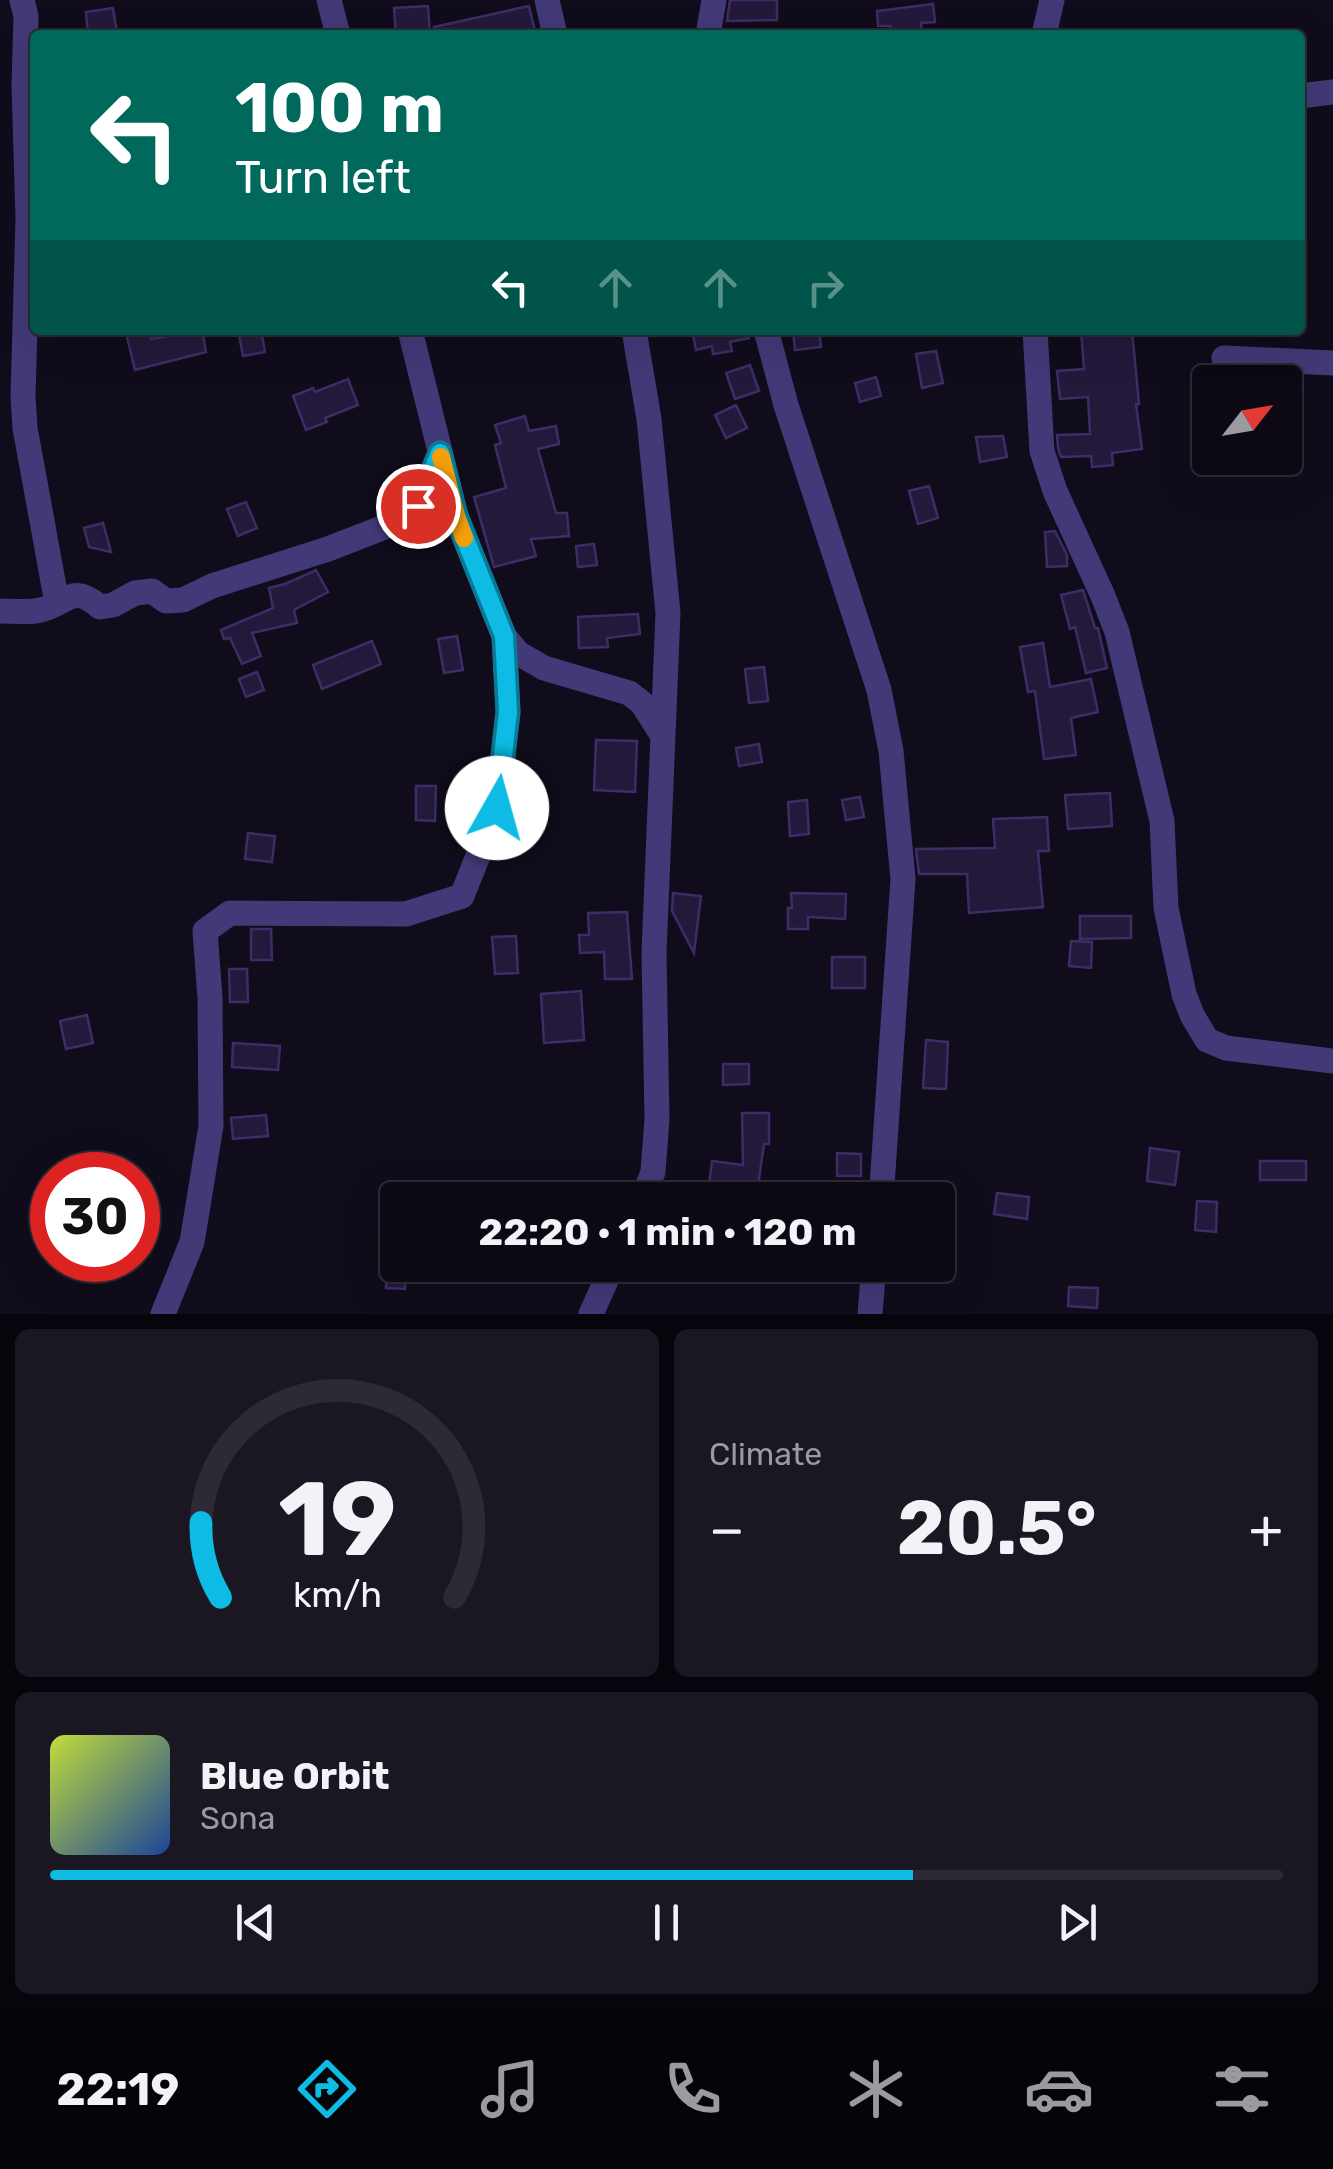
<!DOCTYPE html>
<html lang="en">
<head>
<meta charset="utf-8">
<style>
	body { margin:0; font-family:Rubik,sans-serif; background:#1a1722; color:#f1f3f6; height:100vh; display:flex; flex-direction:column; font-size:38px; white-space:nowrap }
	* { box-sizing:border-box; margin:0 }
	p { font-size:32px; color:#9a9aa0 }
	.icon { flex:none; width:55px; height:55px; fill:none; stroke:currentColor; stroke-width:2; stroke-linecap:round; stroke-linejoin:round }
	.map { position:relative; height:1314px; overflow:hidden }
	.drawer { display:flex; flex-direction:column; gap:15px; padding:15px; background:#07050b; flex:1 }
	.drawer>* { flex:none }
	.hud { position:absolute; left:30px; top:30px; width:1275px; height:305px; border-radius:10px; box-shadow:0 10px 40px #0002,0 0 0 2px #2c2a34; background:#00695c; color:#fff; overflow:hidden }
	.needle { width:65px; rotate:59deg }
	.controls { position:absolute; left:1192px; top:365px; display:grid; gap:20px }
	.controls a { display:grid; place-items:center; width:110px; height:110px; border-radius:10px; background:#0c0914; box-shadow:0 10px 40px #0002,0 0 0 2px #2c2a34; font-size:50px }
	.speed { position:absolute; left:30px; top:1152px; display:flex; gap:20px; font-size:50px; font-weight:700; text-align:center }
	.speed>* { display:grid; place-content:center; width:130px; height:130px; border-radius:50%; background:#0c0914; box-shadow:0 10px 40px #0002,0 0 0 2px #2c2a34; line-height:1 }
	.speed .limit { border:15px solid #d22; background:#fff; color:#111 }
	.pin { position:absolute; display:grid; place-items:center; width:85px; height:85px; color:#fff; margin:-42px; border:5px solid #fff; border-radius:50%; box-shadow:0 2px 10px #0007 }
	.me { position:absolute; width:110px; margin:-55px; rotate:7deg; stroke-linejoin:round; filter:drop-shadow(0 0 8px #0008) }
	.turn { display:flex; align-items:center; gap:35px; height:210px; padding:0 40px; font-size:45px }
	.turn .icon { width:130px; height:130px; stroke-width:2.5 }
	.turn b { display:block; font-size:70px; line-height:85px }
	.lanes { display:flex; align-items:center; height:95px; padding:0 40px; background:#0003; justify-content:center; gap:50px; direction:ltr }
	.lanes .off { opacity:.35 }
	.big { font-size:75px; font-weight:700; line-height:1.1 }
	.drawer .tile { flex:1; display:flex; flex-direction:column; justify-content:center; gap:15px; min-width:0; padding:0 35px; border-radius:15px; background:#1a1722 }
	.drawer .dial { align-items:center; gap:0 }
	.dial svg { height:260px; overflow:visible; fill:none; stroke:#2c2a34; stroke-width:7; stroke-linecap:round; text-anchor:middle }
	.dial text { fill:#f1f3f6; stroke:none }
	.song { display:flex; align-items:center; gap:30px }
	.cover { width:120px; height:120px; border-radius:15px; background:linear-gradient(135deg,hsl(70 70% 55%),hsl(220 70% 35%)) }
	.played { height:10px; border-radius:5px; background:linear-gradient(90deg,#0dbbe4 70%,#2c2a34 70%) }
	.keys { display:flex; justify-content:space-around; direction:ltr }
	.heat { display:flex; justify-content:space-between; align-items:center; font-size:55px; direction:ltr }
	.drawer .tiles { flex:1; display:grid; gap:15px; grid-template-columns:1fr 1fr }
	.tile:last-child { grid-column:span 2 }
	.trip { position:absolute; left:380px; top:1182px; width:575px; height:100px; border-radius:10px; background:#0c0914; box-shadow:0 10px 40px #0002,0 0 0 2px #2c2a34; font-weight:700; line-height:100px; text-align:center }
	.dock { display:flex; height:160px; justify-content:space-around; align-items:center; background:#050408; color:#9a9aa0 }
	.dock .icon { width:70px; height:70px }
	.dock .current { color:#0dbbe4 }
	.dock b { font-size:45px; color:#f1f3f6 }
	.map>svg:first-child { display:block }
</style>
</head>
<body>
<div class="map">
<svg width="1333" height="1314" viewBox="0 0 1333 1314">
	<rect width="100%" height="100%" fill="#100c1b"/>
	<!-- building -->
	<g fill="#23193b" stroke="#3d2d66" stroke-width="2.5">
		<polygon points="730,0 777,0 777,20 727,21"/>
		<polygon points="933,4 935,22 921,23 922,35 891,35 890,26 878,26 877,11"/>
		<polygon points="428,6 430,35 396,35 394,8"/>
		<polygon points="529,6 536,35 435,35 434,27"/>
		<polygon points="113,8 117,33 88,35 86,12"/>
		<polygon points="141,330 149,330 151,339 202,330 206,352 135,370 126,333"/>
		<polygon points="238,330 261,330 265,352 243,356"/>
		<polygon points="692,330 748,330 749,338 730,342 732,351 713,354 712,346 696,350"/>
		<polygon points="804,330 819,330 821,347 795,350 793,331"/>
		<polygon points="1081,330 1132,330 1139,404 1136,404 1142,449 1112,453 1113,465 1092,467 1091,456 1061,457 1058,448 1057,435 1090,434 1088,397 1060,399 1057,371 1084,369"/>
		<polygon points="936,351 943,383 922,388 916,354"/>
		<polygon points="750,365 759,391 735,399 726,373"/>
		<polygon points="876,377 881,396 860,402 855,383"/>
		<polygon points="348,379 358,405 325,418 327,422 306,430 293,396 313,388 315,392"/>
		<polygon points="736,405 747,428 726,438 715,415"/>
		<polygon points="525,416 529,431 556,426 559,444 538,449 556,513 567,513 569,536 531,539 536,556 494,567 474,497 506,488 495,445 501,443 495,425"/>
		<polygon points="1003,436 1007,457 980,462 976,437"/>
		<polygon points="929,486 938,518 918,524 909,491"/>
		<polygon points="246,502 257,528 238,536 227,509"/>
		<polygon points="103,523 111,552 89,547 84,528"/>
		<polygon points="1055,531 1067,555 1067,566 1047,567 1045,532"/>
		<polygon points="594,544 597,565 578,567 576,546"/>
		<polygon points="316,570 328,592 294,610 297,623 252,633 261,656 242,664 230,638 224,639 221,630 273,608 269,588 285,584"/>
		<polygon points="1083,590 1095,628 1098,628 1107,668 1086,673 1075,627 1070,629 1061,595"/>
		<polygon points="638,614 640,634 607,638 608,647 579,648 578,617"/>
		<polygon points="457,636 463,670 444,673 438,639"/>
		<polygon points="372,641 381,664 322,689 313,665"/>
		<polygon points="1043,643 1050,687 1091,679 1098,712 1071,718 1076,755 1044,759 1035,691 1028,692 1020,647"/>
		<polygon points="764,667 768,701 749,703 745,669"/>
		<polygon points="257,672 264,690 246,697 239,679"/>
		<polygon points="596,740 637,741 635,792 594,790"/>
		<polygon points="759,744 762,762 739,766 736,748"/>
		<polygon points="416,786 436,786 435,821 416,820"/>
		<polygon points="1110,793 1112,826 1068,829 1065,795"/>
		<polygon points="860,797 864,817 846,820 842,800"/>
		<polygon points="807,800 809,834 790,836 788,802"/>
		<polygon points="1047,817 1049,851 1038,851 1043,907 969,913 967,874 919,874 916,849 995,848 993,819"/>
		<polygon points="248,833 275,836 272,862 245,859"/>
		<polygon points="673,893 701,896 694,953 672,911"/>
		<polygon points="791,893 846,894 845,919 808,917 808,929 788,929 788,908 792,908"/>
		<polygon points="627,912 632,979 605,979 604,952 580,953 579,935 589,935 588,913"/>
		<polygon points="1080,916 1131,916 1131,938 1080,939"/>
		<polygon points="251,929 271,929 272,960 251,960"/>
		<polygon points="516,936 518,973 495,974 492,937"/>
		<polygon points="1071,941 1092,942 1091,968 1069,966"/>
		<rect x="832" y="957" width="33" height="31"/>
		<polygon points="229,969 247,969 248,1002 230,1002"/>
		<polygon points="581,991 584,1040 544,1043 541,994"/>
		<polygon points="87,1015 93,1043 66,1049 60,1021"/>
		<polygon points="926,1040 948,1042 946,1089 923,1088"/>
		<polygon points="233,1043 280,1046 278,1070 232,1067"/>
		<polygon points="723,1064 749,1064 749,1084 723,1085"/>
		<polygon points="742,1113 769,1113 769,1144 764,1144 756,1200 744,1200 744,1187 709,1185 712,1161 743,1165"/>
		<polygon points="266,1115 268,1136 233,1139 231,1118"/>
		<polygon points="1150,1148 1179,1152 1175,1185 1147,1181"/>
		<polygon points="837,1153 861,1154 861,1176 837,1176"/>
		<rect x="1260" y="1161" width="46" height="19"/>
		<polygon points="997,1193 1029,1197 1027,1219 994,1214"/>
		<polygon points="1197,1201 1217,1202 1216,1232 1195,1230"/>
		<polygon points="387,1265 406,1265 405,1289 386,1288"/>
		<polygon points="1069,1287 1098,1288 1097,1308 1068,1306"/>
	</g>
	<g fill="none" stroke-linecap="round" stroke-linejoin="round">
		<!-- minor -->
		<g stroke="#423a78" stroke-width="25">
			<polyline points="22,0 26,16 24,85 28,219 23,397 25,428 57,603"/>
			<polyline points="329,0 338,35"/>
			<polyline points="547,0 555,35"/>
			<polyline points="708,35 714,0"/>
			<polyline points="1044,35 1052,0"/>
			<polyline points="1300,96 1333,92"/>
			<polyline points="410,330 456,516 504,636 518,653 544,668 629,693 642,703 661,733"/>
			<polyline points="634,330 649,419 668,613 654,953 657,1119 653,1172 642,1200"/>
			<polyline points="766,330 786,405 879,690 891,751 903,879 881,1200"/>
			<polyline points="1035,330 1042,451 1055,491 1103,596 1117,632 1162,821 1166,908 1184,994 1192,1015 1207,1040 1226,1048 1333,1061"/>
			<polyline points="1224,358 1333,363"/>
			<path d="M 0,611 C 13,611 29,613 41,610 C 69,603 71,583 100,607 L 113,605 L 135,593 L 152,591 L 166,601 L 183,600 L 212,586 L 328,549 L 405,519 L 418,506 L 440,453"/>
			<polyline points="163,1314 192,1242 211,1126 210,998 205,931 230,913 406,914 462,896 497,808 508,712 504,636"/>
			<polyline points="591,1314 613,1265"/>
			<polyline points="870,1314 874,1265"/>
		</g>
	</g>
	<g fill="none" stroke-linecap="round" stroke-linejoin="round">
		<!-- route casing -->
		<g stroke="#087a94" stroke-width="25">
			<polyline id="route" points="418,506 440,453 456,516 504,636 508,712 497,808"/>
		</g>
		<!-- route -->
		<use href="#route" stroke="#0dbbe4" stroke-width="18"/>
		<!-- slow -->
		<polyline stroke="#f59e0b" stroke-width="18" points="441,457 456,516 464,538"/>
	</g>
</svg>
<div class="controls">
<a><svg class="needle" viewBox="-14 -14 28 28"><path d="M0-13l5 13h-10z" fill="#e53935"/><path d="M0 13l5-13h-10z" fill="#9a9aa0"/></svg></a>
</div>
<div class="speed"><div class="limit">30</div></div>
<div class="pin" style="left:418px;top:506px;background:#d93025"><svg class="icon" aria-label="arrive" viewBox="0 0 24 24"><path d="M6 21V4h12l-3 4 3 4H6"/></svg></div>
<svg class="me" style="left:497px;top:808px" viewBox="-20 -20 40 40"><circle r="19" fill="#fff"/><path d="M0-13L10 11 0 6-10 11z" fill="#0dbbe4"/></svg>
<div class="trip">22:20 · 1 min · 120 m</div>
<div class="hud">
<div class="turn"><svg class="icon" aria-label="left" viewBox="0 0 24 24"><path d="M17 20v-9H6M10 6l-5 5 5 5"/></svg><div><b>100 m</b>Turn left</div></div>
<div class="lanes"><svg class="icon" aria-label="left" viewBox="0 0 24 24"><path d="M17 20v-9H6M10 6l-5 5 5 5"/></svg><svg class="icon off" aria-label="ahead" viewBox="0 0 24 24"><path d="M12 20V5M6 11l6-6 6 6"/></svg><svg class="icon off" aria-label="ahead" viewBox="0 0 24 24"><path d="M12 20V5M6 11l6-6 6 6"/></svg><svg class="icon off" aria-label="right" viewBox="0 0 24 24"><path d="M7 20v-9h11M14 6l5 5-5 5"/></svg></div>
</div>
</div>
<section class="drawer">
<div class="tiles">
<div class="tile dial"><svg viewBox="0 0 100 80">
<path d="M14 69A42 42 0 1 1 86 69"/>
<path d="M14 69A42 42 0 0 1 8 46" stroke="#0dbbe4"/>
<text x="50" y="56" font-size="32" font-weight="700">19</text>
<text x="50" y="72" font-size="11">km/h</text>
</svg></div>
<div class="tile"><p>Climate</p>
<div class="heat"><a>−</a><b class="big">20.5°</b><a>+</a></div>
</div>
<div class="tile">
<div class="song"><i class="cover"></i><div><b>Blue Orbit</b><p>Sona</p></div></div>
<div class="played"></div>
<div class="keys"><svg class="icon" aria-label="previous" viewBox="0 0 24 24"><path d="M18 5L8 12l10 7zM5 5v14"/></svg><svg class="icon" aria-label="pause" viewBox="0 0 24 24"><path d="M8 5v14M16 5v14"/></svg><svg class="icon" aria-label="next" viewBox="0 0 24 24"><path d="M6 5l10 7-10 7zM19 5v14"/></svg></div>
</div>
</div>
</section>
<nav class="dock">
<b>22:19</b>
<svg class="icon current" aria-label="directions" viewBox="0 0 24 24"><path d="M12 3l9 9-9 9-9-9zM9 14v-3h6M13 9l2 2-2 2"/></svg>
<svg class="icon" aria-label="music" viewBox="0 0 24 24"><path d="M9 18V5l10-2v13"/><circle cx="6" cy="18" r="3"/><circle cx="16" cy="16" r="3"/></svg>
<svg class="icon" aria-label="phone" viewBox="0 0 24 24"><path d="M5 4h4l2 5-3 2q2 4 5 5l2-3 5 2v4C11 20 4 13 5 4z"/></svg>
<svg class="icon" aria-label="climate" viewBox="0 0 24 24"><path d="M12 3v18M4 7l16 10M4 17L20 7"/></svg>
<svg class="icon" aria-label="car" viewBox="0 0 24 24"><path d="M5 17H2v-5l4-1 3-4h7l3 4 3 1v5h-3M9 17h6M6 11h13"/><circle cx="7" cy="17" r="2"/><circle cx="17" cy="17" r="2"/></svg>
<svg class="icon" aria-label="filters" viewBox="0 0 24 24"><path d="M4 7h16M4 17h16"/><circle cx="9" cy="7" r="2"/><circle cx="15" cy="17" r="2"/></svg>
</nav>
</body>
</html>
